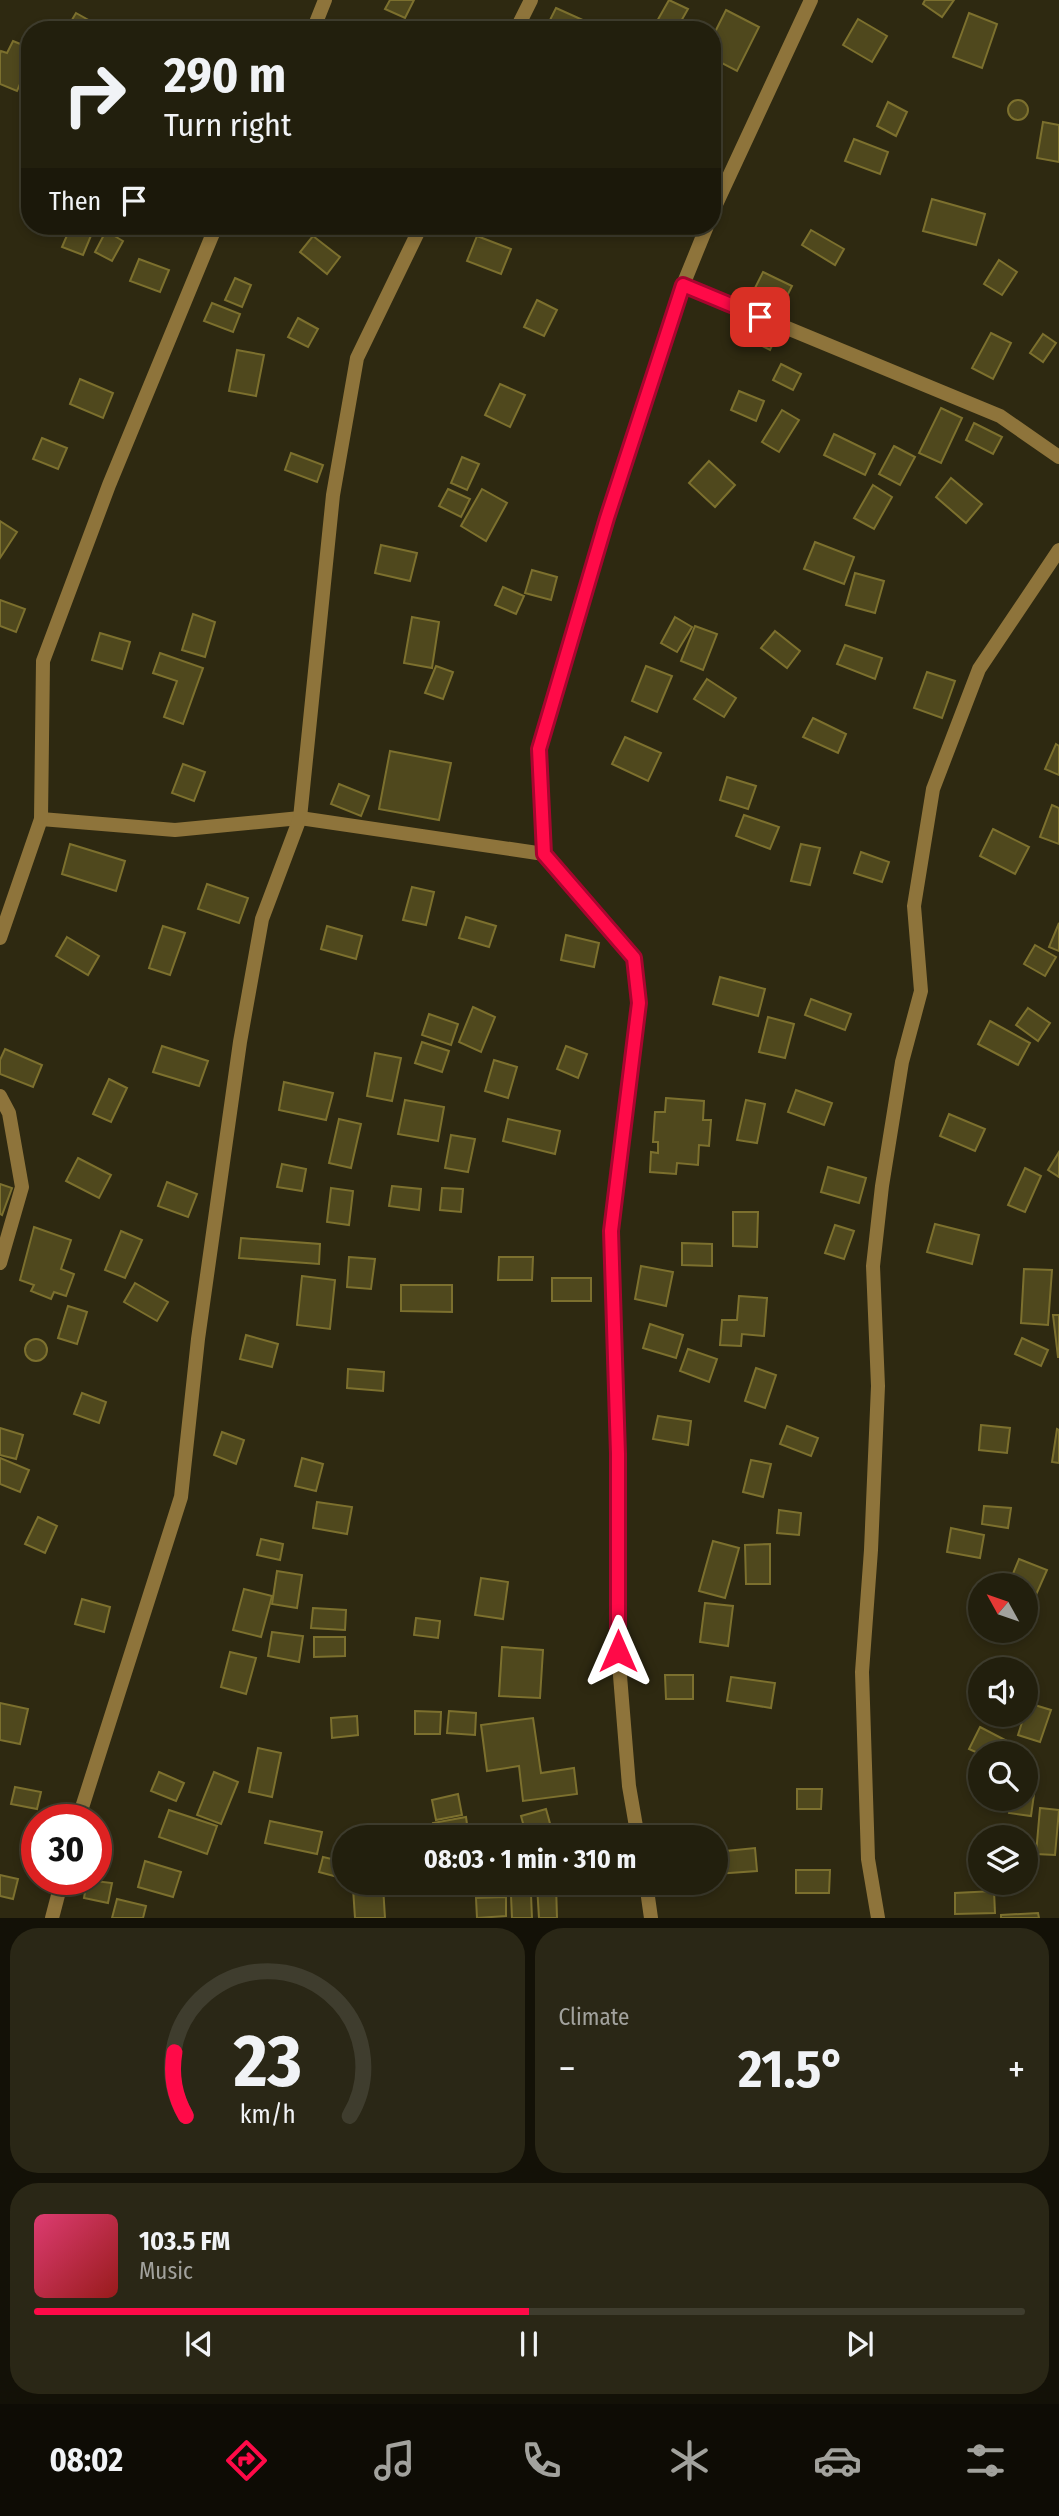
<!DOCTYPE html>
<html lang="en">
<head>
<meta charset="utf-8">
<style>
	body { margin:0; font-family:"Fira Sans Condensed",sans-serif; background:#2a2716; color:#f1f3f6; height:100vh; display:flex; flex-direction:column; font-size:26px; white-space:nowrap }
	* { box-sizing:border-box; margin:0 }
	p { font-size:23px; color:#a2a29d }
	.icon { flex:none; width:38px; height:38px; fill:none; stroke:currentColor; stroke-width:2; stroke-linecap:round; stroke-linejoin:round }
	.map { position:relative; height:1918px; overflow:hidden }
	.side { display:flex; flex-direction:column; gap:10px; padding:10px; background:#131107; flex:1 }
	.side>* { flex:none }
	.top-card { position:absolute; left:21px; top:21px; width:700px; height:214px; border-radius:28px; box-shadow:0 4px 10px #0003,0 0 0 2px #3f3d2e; background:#221f0d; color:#f1f3f6; overflow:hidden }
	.needle { width:46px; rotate:310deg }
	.tools { position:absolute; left:968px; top:1573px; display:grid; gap:14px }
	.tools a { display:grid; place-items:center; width:70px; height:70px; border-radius:50%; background:#221f0d; box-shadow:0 4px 10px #0003,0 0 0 2px #3f3d2e; font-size:35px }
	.speed { position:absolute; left:21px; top:1804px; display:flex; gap:14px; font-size:35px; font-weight:700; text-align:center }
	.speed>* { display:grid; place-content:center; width:91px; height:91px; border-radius:50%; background:#221f0d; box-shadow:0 4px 10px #0003,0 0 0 2px #3f3d2e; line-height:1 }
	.speed .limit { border:10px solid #d22; background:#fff; color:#111 }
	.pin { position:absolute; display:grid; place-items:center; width:60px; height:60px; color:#fff; margin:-30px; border-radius:14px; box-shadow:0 4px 10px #0006 }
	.me { position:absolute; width:77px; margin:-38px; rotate:0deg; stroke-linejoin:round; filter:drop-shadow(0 0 5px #0008) }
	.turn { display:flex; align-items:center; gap:24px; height:147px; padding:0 28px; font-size:32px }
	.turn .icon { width:91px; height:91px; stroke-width:2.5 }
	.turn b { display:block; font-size:49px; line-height:60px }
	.then { display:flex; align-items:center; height:66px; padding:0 28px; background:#0003; gap:14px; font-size:26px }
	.big { font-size:52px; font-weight:700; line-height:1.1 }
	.side .widget { flex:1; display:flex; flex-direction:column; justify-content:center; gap:10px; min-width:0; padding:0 24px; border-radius:28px; background:#2a2716 }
	.side .dial { align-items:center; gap:0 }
	.dial svg { height:182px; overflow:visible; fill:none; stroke:#3f3d2e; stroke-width:7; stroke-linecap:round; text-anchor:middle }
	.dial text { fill:#f1f3f6; stroke:none }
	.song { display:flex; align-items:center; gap:21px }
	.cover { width:84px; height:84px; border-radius:10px; background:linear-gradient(135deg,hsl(340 70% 55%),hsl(0 70% 35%)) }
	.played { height:7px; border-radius:4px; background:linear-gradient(90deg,#ff0a48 50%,#3f3d2e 50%) }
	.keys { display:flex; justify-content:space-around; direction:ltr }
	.heat { display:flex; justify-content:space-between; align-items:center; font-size:38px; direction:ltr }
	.side .tiles { flex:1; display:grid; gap:10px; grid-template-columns:1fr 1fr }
	.widget:last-child { grid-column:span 2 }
	.trip { position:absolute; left:332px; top:1825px; width:396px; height:70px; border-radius:35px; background:#221f0d; box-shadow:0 4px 10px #0003,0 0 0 2px #3f3d2e; font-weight:700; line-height:70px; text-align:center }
	.menu { display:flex; height:112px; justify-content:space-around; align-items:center; background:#0e0c05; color:#a2a29d }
	.menu .icon { width:49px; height:49px }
	.menu .on { color:#ff0a48 }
	.menu b { font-size:32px; color:#f1f3f6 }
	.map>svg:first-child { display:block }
</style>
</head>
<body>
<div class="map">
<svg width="1059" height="1918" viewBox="0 0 1059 1918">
	<rect width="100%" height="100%" fill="#2e2911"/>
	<!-- building -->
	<g fill="#4f481d" stroke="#7c702e" stroke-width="2">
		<polygon points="390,0 414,0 405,18 385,9"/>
		<polygon points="669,0 688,9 676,30 652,30"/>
		<polygon points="925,0 954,0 942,17 923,4"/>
		<polygon points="556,8 594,25 592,30 545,30"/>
		<polygon points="726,10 759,27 737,71 712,58 712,38"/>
		<polygon points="76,13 101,27 100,30 66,30"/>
		<polygon points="969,13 997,24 982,68 953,57"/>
		<polygon points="858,19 887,36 872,62 843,45"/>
		<polygon points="13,41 30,48 30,61 17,91 0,84 0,54 1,51 7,53"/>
		<circle cx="1018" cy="110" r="10"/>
		<polygon points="888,102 907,112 896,136 877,126"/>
		<polygon points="1043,122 1059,125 1059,162 1037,158"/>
		<polygon points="854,139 888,152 880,174 845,161"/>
		<polygon points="932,199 985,214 976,245 923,231"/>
		<polygon points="71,226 95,226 83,255 62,247"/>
		<polygon points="811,230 844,249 835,265 802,245"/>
		<polygon points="106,231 123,241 112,261 95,252"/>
		<polygon points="313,236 340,257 327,274 300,252"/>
		<polygon points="477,236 511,249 501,274 467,261"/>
		<polygon points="139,259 169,270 160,292 130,281"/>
		<polygon points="999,260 1017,272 1002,295 984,284"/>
		<polygon points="763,272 792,286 781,308 752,294"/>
		<polygon points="235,278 251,285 242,307 225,300"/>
		<polygon points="537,300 557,310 544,336 524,327"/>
		<polygon points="212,303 240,314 233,332 204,321"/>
		<polygon points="744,313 779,331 770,350 735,332"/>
		<polygon points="298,318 318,329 308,347 288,337"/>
		<polygon points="991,333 1011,343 993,379 972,368"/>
		<polygon points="1043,334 1056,343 1043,362 1030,353"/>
		<polygon points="237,350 264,355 256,396 229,391"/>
		<polygon points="781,364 801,374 793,390 773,380"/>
		<polygon points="80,379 113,393 103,418 70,404"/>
		<polygon points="500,384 525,395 510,427 485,415"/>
		<polygon points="739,391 764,401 756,421 731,410"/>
		<polygon points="941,408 962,418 941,463 919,453"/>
		<polygon points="782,410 799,420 779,452 762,442"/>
		<polygon points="974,423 1002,437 993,454 966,440"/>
		<polygon points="834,434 875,454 865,475 824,455"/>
		<polygon points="42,438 67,448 58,469 33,459"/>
		<polygon points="894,446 915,457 900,485 879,474"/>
		<polygon points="291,453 323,465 317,482 285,470"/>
		<polygon points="462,457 479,464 467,490 451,483"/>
		<polygon points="709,461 735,485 715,507 689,483"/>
		<polygon points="951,478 982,504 966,523 936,497"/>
		<polygon points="873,485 892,497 874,529 854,518"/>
		<polygon points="448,489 470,499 461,517 439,506"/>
		<polygon points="482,489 507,503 486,541 461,526"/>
		<polygon points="0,521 17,532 0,558"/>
		<polygon points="815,542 854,557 844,584 804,569"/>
		<polygon points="381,545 417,553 410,581 375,573"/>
		<polygon points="532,570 557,577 551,600 525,593"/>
		<polygon points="855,573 884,581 875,613 846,605"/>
		<polygon points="503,587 524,596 516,614 495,605"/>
		<polygon points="0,600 25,609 16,632 0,626"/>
		<polygon points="193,614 215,622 205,657 182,650"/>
		<polygon points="412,617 439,622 432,668 404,663"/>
		<polygon points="675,617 692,627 677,652 661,643"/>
		<polygon points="695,626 717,634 703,670 681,661"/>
		<polygon points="775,631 800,651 787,668 761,648"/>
		<polygon points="100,633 130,642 122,669 92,660"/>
		<polygon points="845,645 882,658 875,679 837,664"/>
		<polygon points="160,653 203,668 183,724 164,717 177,681 153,673"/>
		<polygon points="436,666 453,672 443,699 425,693"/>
		<polygon points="646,666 672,676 657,712 632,701"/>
		<polygon points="927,672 955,681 942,718 914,708"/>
		<polygon points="707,679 736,698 724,717 694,699"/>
		<polygon points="813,718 846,734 838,753 803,737"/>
		<polygon points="625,737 661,753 648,781 612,764"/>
		<polygon points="1056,744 1059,746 1059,775 1045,769"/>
		<polygon points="390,751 451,763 439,820 379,809"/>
		<polygon points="183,764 205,772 194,801 172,793"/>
		<polygon points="727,777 756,786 748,809 720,800"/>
		<polygon points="339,784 369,796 361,816 331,804"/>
		<polygon points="1052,805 1059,808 1059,844 1040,837"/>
		<polygon points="744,815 779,827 770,849 736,836"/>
		<polygon points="993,829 1029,847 1015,874 980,856"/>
		<polygon points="70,844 125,861 116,891 62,874"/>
		<polygon points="801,844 820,848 810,885 791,881"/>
		<polygon points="861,852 889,862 882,882 854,873"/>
		<polygon points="207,884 248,898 239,923 198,909"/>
		<polygon points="412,887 434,892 426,925 403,920"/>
		<polygon points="466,917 496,926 489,947 459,938"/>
		<polygon points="1059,923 1059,951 1049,947"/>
		<polygon points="163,926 185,933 170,975 149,968"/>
		<polygon points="327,926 362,936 356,959 321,949"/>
		<polygon points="566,935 599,943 594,967 561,960"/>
		<polygon points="67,937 99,956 88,975 56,956"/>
		<polygon points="1035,945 1056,957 1045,976 1024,964"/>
		<polygon points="720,977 765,989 758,1016 713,1004"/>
		<polygon points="811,999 851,1014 845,1030 805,1015"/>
		<polygon points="473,1007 495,1017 481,1052 459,1042"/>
		<polygon points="1028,1008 1050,1023 1038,1041 1016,1025"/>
		<polygon points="429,1014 458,1024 451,1045 422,1035"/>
		<polygon points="768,1017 794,1024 785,1058 759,1052"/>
		<polygon points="990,1021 1030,1043 1018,1065 978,1044"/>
		<polygon points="422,1042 449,1051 442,1072 415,1063"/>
		<polygon points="162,1046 208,1061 199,1086 153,1072"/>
		<polygon points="566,1046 587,1054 578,1078 557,1069"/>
		<polygon points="5,1049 42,1065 33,1087 0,1074 0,1060"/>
		<polygon points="375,1053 401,1058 392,1101 367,1096"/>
		<polygon points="494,1060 517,1067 508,1098 485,1091"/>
		<polygon points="109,1079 127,1088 111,1122 93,1114"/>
		<polygon points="284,1082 333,1093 326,1120 279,1110"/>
		<polygon points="796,1090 832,1103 824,1125 788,1112"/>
		<polygon points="666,1098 704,1101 703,1120 711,1120 709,1146 699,1145 698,1165 677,1163 676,1174 650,1172 651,1152 658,1153 658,1142 653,1142 655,1112 665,1112"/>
		<polygon points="405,1100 444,1107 438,1141 398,1134"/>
		<polygon points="746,1100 765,1104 757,1143 737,1140"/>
		<polygon points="949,1114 985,1129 975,1151 940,1136"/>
		<polygon points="339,1119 361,1124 351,1168 329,1163"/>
		<polygon points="508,1119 560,1131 555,1154 503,1141"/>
		<polygon points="451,1135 475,1139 468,1172 445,1168"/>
		<polygon points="1059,1152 1059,1177 1048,1170"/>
		<polygon points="78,1158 111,1175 99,1198 66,1181"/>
		<polygon points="282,1164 306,1169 302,1191 277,1187"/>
		<polygon points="828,1167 866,1178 859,1203 821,1192"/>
		<polygon points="1025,1168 1041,1176 1025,1212 1008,1205"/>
		<polygon points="167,1182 197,1194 188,1217 158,1206"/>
		<polygon points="0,1184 12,1188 2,1215 0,1214"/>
		<polygon points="392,1186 421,1189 419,1210 389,1206"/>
		<polygon points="331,1188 353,1191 349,1225 327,1222"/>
		<polygon points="442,1188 463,1189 461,1212 440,1210"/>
		<polygon points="733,1212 758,1212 757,1247 733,1246"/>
		<polygon points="935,1224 979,1235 972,1264 927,1252"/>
		<polygon points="835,1225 854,1231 844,1259 825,1253"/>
		<polygon points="34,1227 71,1240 61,1269 74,1274 66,1296 54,1292 51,1299 31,1291 34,1285 20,1280"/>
		<polygon points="121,1231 142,1240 125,1278 105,1270"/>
		<polygon points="241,1238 320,1244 319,1264 239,1258"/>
		<polygon points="682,1243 712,1244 712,1266 682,1265"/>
		<polygon points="349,1257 375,1259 371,1289 347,1287"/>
		<polygon points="499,1257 533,1257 532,1280 498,1280"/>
		<polygon points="641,1266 673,1272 666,1306 635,1299"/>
		<polygon points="1024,1269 1052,1270 1048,1325 1021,1323"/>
		<polygon points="302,1276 335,1280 330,1329 297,1325"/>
		<rect x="552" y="1278" width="39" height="23"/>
		<polygon points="135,1283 168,1302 157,1321 124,1302"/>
		<polygon points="401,1285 452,1285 452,1312 401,1311"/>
		<polygon points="739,1296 767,1298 764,1336 742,1334 741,1346 720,1345 722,1320 737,1320"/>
		<polygon points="68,1306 87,1312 77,1344 58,1338"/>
		<polygon points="1053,1315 1059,1315 1059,1357 1058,1357"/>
		<polygon points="650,1324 683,1335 676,1358 643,1348"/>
		<polygon points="246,1335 278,1344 272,1367 240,1359"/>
		<polygon points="1022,1338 1048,1350 1041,1366 1015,1354"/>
		<circle cx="36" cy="1350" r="11"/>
		<polygon points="688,1349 717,1359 709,1382 680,1371"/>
		<polygon points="756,1368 776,1375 765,1408 745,1401"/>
		<polygon points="348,1369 384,1372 383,1391 347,1388"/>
		<polygon points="82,1393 106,1402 99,1423 74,1414"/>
		<polygon points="658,1416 691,1421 688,1445 653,1439"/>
		<polygon points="981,1425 1010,1428 1007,1453 979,1450"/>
		<polygon points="787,1426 818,1438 811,1456 780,1444"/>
		<polygon points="0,1428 23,1435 16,1459 0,1455"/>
		<polygon points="1057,1429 1059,1430 1059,1463 1052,1462"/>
		<polygon points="222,1432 244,1440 236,1464 214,1455"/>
		<polygon points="0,1458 29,1470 20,1492 0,1484"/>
		<polygon points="302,1458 323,1464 316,1491 295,1486"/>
		<polygon points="751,1460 771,1464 763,1497 743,1492"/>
		<polygon points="317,1502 352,1507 347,1534 313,1528"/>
		<polygon points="984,1506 1011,1508 1008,1528 982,1524"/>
		<polygon points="779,1510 801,1513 799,1535 777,1533"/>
		<polygon points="38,1517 57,1526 45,1553 25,1544"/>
		<polygon points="951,1528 984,1535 980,1558 947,1552"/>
		<polygon points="261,1539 283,1544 280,1560 257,1555"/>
		<polygon points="713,1541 739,1548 725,1598 699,1591"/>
		<polygon points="770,1544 770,1584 746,1584 745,1545"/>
		<polygon points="1019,1559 1047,1570 1028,1613 1026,1612 1026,1586 1008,1586"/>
		<polygon points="277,1571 302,1575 297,1608 272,1604"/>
		<polygon points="481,1578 508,1582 503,1619 475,1615"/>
		<polygon points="244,1589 272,1596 261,1637 233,1630"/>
		<polygon points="82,1599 110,1607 104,1632 75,1624"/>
		<polygon points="705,1603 733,1606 728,1646 700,1642"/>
		<polygon points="313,1608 346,1610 345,1630 311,1628"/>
		<polygon points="416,1618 440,1621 438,1638 414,1635"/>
		<polygon points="272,1632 303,1636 299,1662 268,1656"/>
		<polygon points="314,1637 345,1637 345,1656 314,1657"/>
		<polygon points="502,1647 543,1650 540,1698 499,1696"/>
		<polygon points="230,1652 256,1658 246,1694 221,1687"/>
		<polygon points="665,1675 693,1675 693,1699 666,1699"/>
		<polygon points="731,1677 775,1683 771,1708 727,1701"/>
		<polygon points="0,1703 28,1709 20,1744 0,1740"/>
		<polygon points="1028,1703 1051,1710 1040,1742 1018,1735"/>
		<polygon points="415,1711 441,1712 440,1734 415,1734"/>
		<polygon points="449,1711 476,1713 475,1735 447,1733"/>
		<polygon points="357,1716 358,1735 332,1738 331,1718"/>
		<polygon points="533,1718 541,1773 574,1768 577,1794 523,1801 519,1766 487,1771 481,1725"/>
		<polygon points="980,1727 1007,1741 1001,1754 980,1754 969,1749"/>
		<polygon points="258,1748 281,1753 272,1797 249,1792"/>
		<polygon points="159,1772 184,1783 176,1801 151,1791"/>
		<polygon points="214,1772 238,1782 221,1824 197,1815"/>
		<polygon points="1026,1786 1035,1787 1031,1816 1009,1813 1011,1799 1026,1799"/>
		<polygon points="15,1787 41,1792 37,1809 11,1804"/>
		<polygon points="797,1789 822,1789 821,1809 797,1809"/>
		<polygon points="458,1794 462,1815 436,1820 432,1800"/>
		<polygon points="1040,1808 1059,1810 1055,1855 1036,1854"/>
		<polygon points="546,1809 554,1838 527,1838 521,1816"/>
		<polygon points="169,1810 217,1826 207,1854 159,1837"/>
		<polygon points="466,1817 469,1838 435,1838 433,1823"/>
		<polygon points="270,1821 322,1832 317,1854 265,1843"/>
		<polygon points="755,1848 757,1871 716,1874 716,1852"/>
		<polygon points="323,1857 345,1862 345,1879 319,1872"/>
		<polygon points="145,1861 181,1872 173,1897 138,1887"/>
		<polygon points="796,1870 830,1870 829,1893 796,1893"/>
		<polygon points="0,1875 18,1879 13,1899 0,1896"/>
		<polygon points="87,1880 112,1883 108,1903 84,1898"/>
		<polygon points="556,1884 557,1918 539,1918 537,1885"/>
		<polygon points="383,1886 385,1918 355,1918 353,1888"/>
		<polygon points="994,1891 995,1913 955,1914 955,1893"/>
		<polygon points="531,1895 532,1918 512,1918 511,1896"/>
		<polygon points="506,1897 506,1916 477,1918 476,1898"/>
		<polygon points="117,1899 146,1906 143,1918 112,1918"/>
		<polygon points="1038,1913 1039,1918 1001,1918 1001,1915"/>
	</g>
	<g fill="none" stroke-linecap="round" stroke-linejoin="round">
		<!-- street -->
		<g stroke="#8e743b" stroke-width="14">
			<polyline points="313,30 325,0"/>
			<polyline points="516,30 531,0"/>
			<polyline points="712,213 811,0"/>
			<polyline points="683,285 1000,416 1059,457"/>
			<polyline points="41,819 175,830 300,818 544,854"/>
			<polyline points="0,938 41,819 43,661 109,485 216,226"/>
			<polyline points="0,1096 9,1113 22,1187 0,1263"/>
			<polyline points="78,1820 181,1497 198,1339 240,1042 262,919 300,818 333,495 357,358 421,226"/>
			<polyline points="638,1838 629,1786 618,1651 619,1454 611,1231 639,1003 634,958 544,854 539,749 607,518 683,285 707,226"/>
			<polyline points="646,1883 651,1918"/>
			<polyline points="52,1918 62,1880"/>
			<polyline points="878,1918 868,1859 862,1672 871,1550 878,1386 873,1266 882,1186 902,1062 921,991 914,906 933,789 979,669 1059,550"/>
		</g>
	</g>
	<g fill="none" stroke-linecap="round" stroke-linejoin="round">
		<!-- route casing -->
		<g stroke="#a6062f" stroke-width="18">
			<polyline id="route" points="618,1651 618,1454 611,1231 639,1003 634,958 544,854 539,749 607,518 683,285 760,317"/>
		</g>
		<!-- route -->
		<use href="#route" stroke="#ff0a48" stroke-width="12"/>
	</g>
</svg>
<div class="tools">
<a><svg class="needle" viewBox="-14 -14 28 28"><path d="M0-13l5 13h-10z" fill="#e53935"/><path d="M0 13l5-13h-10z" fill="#a2a29d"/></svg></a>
<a><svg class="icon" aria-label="sound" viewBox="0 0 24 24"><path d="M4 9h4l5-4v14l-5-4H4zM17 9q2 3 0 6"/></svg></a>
<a><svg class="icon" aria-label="search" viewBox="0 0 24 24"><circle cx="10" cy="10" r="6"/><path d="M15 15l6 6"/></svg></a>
<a><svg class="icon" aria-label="layers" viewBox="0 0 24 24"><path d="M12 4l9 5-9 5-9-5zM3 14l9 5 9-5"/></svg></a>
</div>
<div class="speed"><div class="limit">30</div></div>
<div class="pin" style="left:760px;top:317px;background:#d93025"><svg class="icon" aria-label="arrive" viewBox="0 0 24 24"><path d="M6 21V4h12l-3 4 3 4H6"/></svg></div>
<svg class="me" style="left:618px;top:1651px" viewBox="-20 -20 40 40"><path d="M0-17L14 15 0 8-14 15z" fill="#ff0a48" stroke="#fff" stroke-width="4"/></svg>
<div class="trip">08:03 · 1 min · 310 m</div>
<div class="top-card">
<div class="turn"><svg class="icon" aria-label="right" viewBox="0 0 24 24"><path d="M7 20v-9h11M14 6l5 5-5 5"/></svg><div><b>290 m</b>Turn right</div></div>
<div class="then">Then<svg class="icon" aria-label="arrive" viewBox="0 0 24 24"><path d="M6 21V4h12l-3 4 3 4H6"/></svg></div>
</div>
</div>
<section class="side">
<div class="tiles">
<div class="widget dial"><svg viewBox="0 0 100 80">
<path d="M14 69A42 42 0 1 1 86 69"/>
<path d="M14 69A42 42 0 0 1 9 41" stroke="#ff0a48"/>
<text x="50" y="56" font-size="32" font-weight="700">23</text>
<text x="50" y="72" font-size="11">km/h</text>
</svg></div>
<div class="widget"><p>Climate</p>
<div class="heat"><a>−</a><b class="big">21.5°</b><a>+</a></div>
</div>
<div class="widget">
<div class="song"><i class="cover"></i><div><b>103.5 FM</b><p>Music</p></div></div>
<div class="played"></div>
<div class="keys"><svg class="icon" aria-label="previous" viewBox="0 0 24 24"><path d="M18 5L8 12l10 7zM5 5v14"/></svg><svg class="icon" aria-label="pause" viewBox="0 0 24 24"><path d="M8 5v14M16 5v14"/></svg><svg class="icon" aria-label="next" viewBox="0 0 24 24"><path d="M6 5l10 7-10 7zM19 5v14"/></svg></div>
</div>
</div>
</section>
<nav class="menu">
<b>08:02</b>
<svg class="icon on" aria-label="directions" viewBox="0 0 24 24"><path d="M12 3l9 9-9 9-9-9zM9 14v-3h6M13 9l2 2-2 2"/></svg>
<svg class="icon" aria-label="music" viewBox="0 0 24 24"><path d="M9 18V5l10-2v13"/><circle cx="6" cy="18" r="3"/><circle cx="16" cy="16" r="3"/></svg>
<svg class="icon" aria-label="phone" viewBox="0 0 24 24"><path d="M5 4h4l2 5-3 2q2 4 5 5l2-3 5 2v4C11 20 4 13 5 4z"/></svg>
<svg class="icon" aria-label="climate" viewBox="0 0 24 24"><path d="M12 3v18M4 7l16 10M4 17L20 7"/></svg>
<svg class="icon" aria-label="car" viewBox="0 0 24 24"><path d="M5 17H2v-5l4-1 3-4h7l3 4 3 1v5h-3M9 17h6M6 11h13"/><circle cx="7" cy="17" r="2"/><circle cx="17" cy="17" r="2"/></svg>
<svg class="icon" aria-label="filters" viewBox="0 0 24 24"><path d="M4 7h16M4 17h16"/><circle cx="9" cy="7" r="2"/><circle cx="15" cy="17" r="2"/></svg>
</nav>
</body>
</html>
